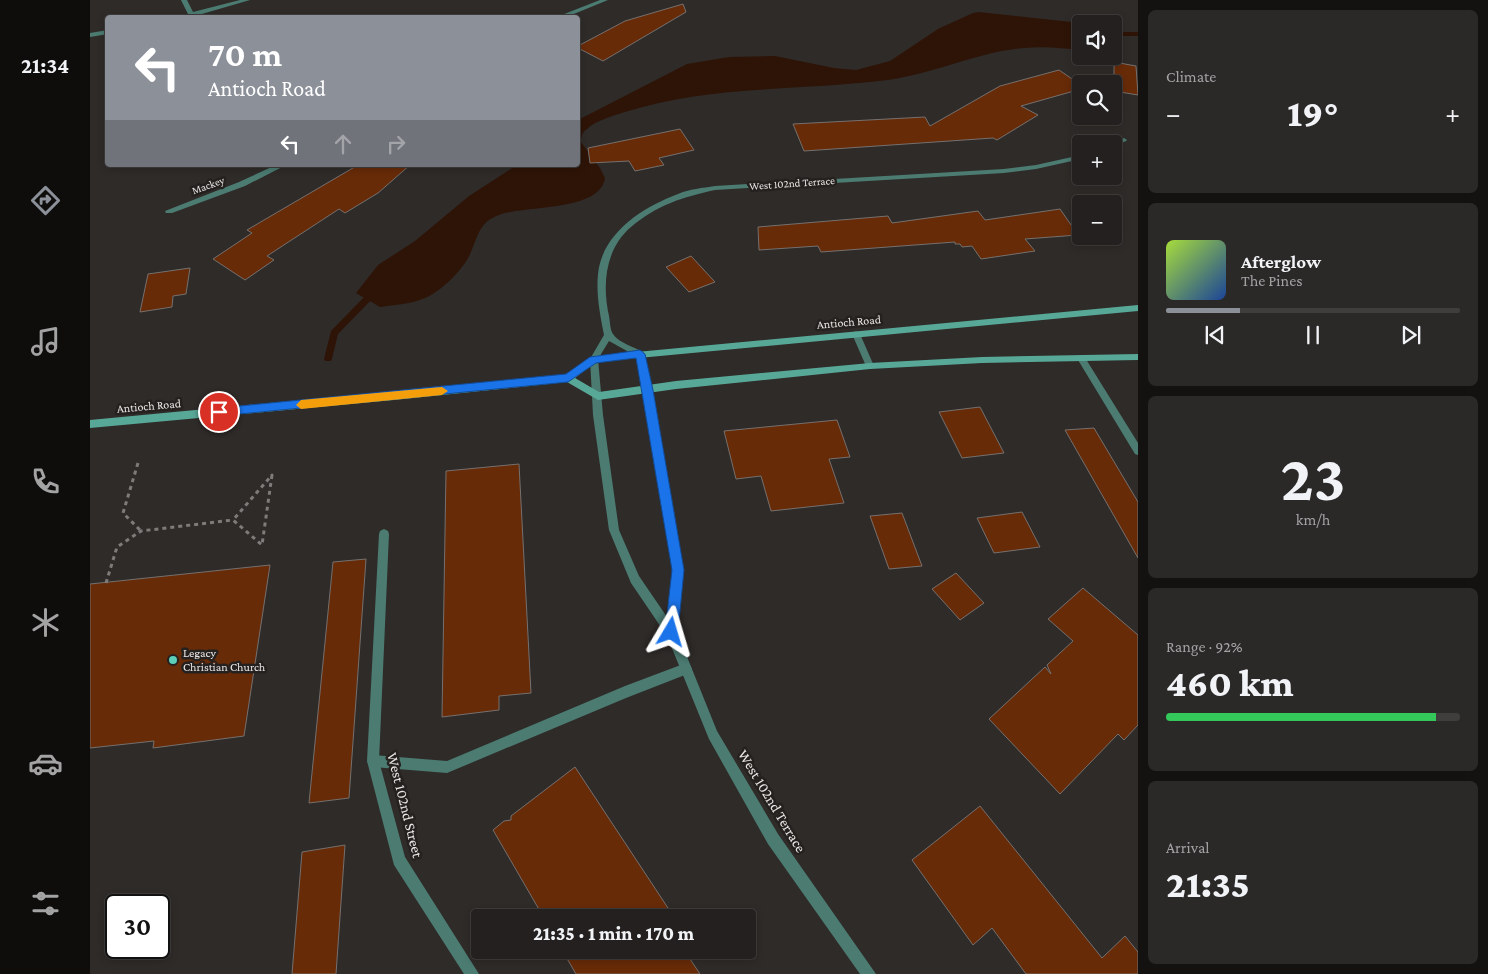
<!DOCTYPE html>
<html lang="en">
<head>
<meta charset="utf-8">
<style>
	body { margin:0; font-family:"Crimson Pro",serif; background:#2b2828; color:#f1f3f6; height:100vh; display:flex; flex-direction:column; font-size:19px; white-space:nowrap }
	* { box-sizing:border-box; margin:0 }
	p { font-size:16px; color:#a3a3a4 }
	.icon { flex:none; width:28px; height:28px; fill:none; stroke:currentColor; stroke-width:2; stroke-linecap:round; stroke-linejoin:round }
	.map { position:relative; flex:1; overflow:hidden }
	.sheet { display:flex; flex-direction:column; gap:10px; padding:10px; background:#131211; width:350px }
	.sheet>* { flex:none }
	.top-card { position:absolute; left:15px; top:15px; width:475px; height:152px; border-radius:5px; box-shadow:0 2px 8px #0003,0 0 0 1px #403e3d; background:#8c9099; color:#fff; overflow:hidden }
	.buttons { position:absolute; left:982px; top:15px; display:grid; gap:10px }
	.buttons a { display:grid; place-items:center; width:50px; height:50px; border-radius:5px; background:#23201f; box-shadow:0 2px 8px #0003,0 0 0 1px #403e3d; font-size:25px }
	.speed { position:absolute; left:15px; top:894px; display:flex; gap:10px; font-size:25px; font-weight:700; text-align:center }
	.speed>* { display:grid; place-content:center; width:65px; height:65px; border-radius:50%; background:#23201f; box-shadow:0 2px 8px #0003,0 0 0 1px #403e3d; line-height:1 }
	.speed .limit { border:2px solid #111; border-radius:8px; background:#fff; color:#111 }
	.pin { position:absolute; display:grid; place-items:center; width:42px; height:42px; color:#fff; margin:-21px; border:2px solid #fff; border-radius:50%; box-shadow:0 1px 5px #0007 }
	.me { position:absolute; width:55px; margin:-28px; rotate:7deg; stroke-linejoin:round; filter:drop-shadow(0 0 4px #0008) }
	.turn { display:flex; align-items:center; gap:18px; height:105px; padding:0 20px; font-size:22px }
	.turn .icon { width:65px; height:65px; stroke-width:2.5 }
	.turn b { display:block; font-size:35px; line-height:42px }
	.lanes { display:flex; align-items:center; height:48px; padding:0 20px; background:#0003; justify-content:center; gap:25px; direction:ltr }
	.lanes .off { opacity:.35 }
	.big { font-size:38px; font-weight:800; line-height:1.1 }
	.sheet .card { flex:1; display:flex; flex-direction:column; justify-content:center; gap:8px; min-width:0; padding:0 18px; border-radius:8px; background:#2b2828 }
	.sheet .dial { align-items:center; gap:0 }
	.dial b { font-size:65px; line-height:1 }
	.song { display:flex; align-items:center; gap:15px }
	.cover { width:60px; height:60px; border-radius:8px; background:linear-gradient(135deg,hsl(80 70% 55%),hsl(220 70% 35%)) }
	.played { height:5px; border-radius:2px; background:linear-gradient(90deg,#8c9099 25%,#403e3d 25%) }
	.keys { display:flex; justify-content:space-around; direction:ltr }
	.heat { display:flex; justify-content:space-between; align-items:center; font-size:28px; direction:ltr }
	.charge { height:8px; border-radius:4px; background:linear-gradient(90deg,#34c759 92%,#403e3d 0) }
	.trip { position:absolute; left:381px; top:909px; width:285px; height:50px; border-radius:5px; background:#23201f; box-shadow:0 2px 8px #0003,0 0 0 1px #403e3d; font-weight:800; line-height:50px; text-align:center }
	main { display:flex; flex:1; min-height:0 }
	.tab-bar { display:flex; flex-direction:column; width:90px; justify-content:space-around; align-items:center; background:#0e0d0c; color:#a3a3a4 }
	.tab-bar .icon { width:35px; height:35px }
	.tab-bar .active { color:#8c9099 }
	.tab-bar b { font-size:22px; color:#f1f3f6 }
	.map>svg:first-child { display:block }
</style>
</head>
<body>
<main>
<nav class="tab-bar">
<b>21:34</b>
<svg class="icon active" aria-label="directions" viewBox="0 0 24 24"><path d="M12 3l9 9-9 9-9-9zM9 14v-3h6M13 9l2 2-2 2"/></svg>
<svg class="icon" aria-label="music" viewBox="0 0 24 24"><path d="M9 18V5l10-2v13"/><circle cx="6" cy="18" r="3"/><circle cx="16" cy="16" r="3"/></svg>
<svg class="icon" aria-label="phone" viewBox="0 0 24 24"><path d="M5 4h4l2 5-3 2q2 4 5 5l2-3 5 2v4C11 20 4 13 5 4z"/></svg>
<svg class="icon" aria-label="climate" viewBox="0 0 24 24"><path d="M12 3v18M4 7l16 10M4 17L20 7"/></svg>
<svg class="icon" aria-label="car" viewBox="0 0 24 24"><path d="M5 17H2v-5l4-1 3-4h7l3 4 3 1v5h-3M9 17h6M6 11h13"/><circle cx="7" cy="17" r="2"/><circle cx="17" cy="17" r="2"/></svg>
<svg class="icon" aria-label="filters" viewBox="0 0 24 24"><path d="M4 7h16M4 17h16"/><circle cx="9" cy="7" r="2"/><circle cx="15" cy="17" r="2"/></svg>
</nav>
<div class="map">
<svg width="1048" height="974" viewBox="0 0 1048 974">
	<rect width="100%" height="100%" fill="#2f2b29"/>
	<!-- water -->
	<path fill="#2e1407" d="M 889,12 L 1000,24 L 991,24 L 991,50 C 973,48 953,46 934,48 C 888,52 844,74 798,80 C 711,91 619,85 535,112 C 523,116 507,120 497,129 C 492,132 491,137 491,142 L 510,168 L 515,178 C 510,212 435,205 409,215 C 386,223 388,241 377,260 C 369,273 350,292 335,298 C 321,304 305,305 290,307 L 266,293 L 288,265 L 325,241 L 379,196 L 427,165 L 488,165 L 488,120 L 597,64 L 639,57 L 685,56 L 744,68 L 766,70 L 800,61 L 848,29 L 883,13 Z"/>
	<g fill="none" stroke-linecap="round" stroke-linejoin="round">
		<!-- stream -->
		<g fill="#2e1407" fill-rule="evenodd">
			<rect x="1024" y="32" width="24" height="4"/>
			<polygon points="283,290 287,293 286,295 248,334 242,359 241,361 235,361 234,359 241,331 280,291"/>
		</g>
	</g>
	<!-- building -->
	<g fill="#682b08" stroke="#75706e">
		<polygon points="593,4 596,12 513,61 488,48 488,46 535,21"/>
		<polygon points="1024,62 1046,66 1048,95 1024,91"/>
		<polygon points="969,70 991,85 991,89 931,106 948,115 907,140 903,138 714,151 703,124 835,117 840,126 910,86"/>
		<polygon points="590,129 604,150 569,158 574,165 545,171 539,161 500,163 498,148"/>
		<polygon points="268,165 320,165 288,193 255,213 249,209 177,256 184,260 155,280 123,259 162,233 157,230"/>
		<polygon points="970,209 988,235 935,239 945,251 891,259 882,246 872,247 870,244 865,244 865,242 731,252 728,246 669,250 668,227 798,216 802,223 888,211 895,220"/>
		<polygon points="601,256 625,282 599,292 576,267"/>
		<polygon points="100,268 96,294 83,296 82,307 50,312 58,274"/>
		<polygon points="890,407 914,453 872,458 849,412"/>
		<polygon points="747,420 760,457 739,459 754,503 681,511 671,476 646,479 634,431"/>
		<polygon points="1004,428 1048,502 1048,558 975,430"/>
		<polygon points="429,464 441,693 409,696 409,710 352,717 356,471"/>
		<polygon points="932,512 950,547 904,553 887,518"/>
		<polygon points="812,513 832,566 799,569 780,516"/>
		<polygon points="276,559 259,798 219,803 243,562"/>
		<polygon points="180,565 154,736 63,748 64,741 0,748 0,584"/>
		<polygon points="866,573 894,603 870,620 842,589"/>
		<polygon points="993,588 1048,635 1048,725 1034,740 1028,734 970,794 899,719 955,667 961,674 957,665 983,641 958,619"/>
		<polygon points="485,767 578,908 571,914 573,918 454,918 403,830 414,821 421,820 421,816"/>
		<polygon points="890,806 1012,958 1035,936 1048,952 1048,974 936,974 902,928 883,945 822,860"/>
		<polygon points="255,845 246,974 202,974 212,852"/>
		<polygon points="472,950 594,950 610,974 486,974"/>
	</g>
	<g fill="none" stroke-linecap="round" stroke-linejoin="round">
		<!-- path -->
		<g stroke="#7f7b7a" stroke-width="3" stroke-dasharray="4 4" stroke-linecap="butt">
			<polyline points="48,463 33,513 51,531"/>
			<polygon points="182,475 172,545 143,520"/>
			<polyline points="16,583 27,547 51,531 143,520"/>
		</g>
		<!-- lane -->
		<g fill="#4b7b71" fill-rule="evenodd">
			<polygon points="766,331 770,334 784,366 783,368 780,369 776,366 762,334"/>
			<polygon points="596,663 600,665 602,669 600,673 536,698 357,773 283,767 279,765 277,761 279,757 283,755 357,761 535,686"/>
		</g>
		<!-- street -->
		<g fill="#4b7b71" fill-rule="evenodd">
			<polygon points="91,0 97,0 103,12 150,0 160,0 105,16 106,18 86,18 98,14"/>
			<polygon points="510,0 518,0 474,18 464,18"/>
			<polygon points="18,30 18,34 0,37 0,33"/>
			<polygon points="1034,138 1037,140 1036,141 1024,146 1024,144 1021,144"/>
			<path d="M 991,155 L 991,159 L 946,169 L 914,173 L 625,190 C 593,197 567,205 541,227 C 515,249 512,285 519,316 C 520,321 520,330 523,334 C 529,343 544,347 553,352 L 563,389 L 593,570 L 587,632 L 627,731 L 688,834 L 786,974 L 770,974 L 678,844 L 619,739 L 577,636 L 541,583 L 519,530 L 503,415 L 500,359 L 514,335 C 510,314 506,295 508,274 C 512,233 553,207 588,194 C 599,189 613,188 625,186 L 914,169 L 946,165 ZM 519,341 L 546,356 L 553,389 L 583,570 L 577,617 L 549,576 L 529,530 L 513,415 L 508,359 Z"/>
			<polygon points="186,165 196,165 155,186 82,213 76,213 75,211 149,182"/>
			<polygon points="991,355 994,356 1048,443 1048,455 1045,454 988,360 987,358 988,356"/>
			<polygon points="294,529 298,531 299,534 289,761 315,857 389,974 374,974 304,865 277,761 289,534 290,531"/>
		</g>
		<!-- secondary -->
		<polygon fill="#58a898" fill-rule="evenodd" points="1048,305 1048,311 506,362 485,378 509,392 586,381 780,363 892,357 1048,354 1048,360 892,363 780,369 586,389 508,400 477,382 304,400 0,428 0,420 476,375 504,356"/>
	</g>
	<!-- route -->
	<polygon fill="#1a73e8" stroke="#114b97" points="550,350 555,354 563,390 594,570 588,632 586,636 581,638 577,636 575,632 582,570 546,358 506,363 478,382 129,416 124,412 129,408 476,374 500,357"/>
	<!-- slow -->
	<polygon fill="#f59e0b" points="352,387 358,391 352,395 211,409 206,405 211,400"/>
	<!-- markers -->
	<circle fill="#5dceb8" stroke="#25211f" stroke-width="2" cx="83" cy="660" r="5"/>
	<g text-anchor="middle" stroke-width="5" stroke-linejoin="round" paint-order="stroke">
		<!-- far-street labels -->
		<g font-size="11" fill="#e9e6e5" stroke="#25211f">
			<text transform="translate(702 183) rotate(-4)" y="4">West 102nd Terrace</text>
			<text transform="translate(118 185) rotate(-20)" y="4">Mackey</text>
		</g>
		<!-- street labels -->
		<g font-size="12" fill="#e9e6e5" stroke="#25211f">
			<text transform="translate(759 322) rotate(-5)" y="4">Antioch Road</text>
			<text transform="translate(59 406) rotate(-5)" y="4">Antioch Road</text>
		</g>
		<!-- poi labels -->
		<g font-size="12" fill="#e9e6e5" stroke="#25211f" text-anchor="start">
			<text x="93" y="657">Legacy<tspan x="93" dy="14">Christian Church</tspan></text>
		</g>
		<!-- near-street labels -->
		<g font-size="15" fill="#e9e6e5" stroke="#25211f">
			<text transform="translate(682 801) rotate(59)" y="5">West 102nd Terrace</text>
			<text transform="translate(315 805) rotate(76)" y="5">West 102nd Street</text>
		</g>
	</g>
</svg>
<div class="buttons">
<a><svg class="icon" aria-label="sound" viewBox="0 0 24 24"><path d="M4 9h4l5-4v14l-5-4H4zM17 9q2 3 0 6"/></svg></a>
<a><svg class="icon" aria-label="search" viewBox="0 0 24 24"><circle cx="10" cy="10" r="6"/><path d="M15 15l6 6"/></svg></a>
<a>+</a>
<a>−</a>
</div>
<div class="speed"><div class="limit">30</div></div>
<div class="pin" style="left:129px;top:412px;background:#d93025"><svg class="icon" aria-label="arrive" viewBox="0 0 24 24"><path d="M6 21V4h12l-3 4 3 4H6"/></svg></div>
<svg class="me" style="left:581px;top:632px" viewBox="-20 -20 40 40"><path d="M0-17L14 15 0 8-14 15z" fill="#1a73e8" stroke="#fff" stroke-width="4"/></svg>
<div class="trip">21:35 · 1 min · 170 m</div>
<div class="top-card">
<div class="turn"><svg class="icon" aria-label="left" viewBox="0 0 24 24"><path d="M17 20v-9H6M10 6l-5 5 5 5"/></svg><div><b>70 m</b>Antioch Road</div></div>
<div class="lanes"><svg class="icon" aria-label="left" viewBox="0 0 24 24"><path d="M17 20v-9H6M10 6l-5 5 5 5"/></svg><svg class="icon off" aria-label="ahead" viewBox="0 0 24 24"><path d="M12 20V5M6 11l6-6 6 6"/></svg><svg class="icon off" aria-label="right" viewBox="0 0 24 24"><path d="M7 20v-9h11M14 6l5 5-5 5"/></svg></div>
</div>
</div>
<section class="sheet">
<div class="card"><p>Climate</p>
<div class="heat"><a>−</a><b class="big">19°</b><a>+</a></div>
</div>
<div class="card">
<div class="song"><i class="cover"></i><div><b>Afterglow</b><p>The Pines</p></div></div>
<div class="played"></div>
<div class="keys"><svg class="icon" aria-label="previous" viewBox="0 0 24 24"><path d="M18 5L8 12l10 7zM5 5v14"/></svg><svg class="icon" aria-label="pause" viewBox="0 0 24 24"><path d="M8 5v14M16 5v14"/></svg><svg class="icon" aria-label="next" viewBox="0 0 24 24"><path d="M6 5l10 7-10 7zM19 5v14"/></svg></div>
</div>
<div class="card dial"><b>23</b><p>km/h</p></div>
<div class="card"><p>Range · 92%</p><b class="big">460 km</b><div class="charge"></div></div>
<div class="card"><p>Arrival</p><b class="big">21:35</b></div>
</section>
</main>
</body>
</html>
